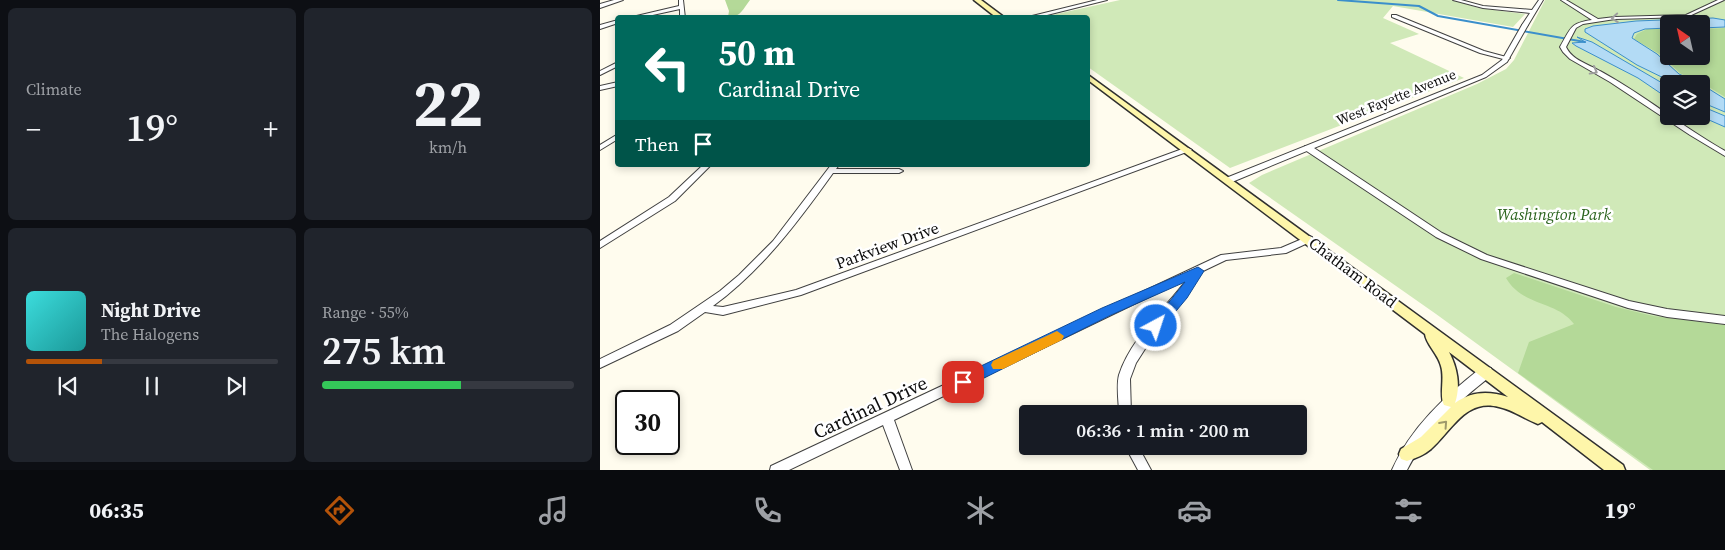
<!DOCTYPE html>
<html lang="en">
<head>
<meta charset="utf-8">
<style>
	body { margin:0; font-family:"Source Serif 4",serif; background:#20242c; color:#f1f3f6; height:100vh; display:flex; flex-direction:column; font-size:19px; white-space:nowrap }
	* { box-sizing:border-box; margin:0 }
	p { font-size:16px; color:#9ea1a6 }
	.icon { flex:none; width:28px; height:28px; fill:none; stroke:currentColor; stroke-width:2; stroke-linecap:round; stroke-linejoin:round }
	.map { position:relative; flex:1; overflow:hidden }
	.drawer { display:flex; flex-direction:column; gap:8px; padding:8px; background:#0d0f14; width:600px }
	.drawer>* { flex:none }
	.top-card { position:absolute; left:15px; top:15px; width:475px; height:152px; border-radius:5px; box-shadow:0 2px 8px #0003; background:#00695c; color:#fff; overflow:hidden }
	.needle { width:32px; rotate:326deg }
	.fabs { position:absolute; left:1060px; top:15px; display:grid; gap:10px }
	.fabs a { display:grid; place-items:center; width:50px; height:50px; border-radius:5px; background:#171b24; box-shadow:0 2px 8px #0003; font-size:25px }
	.speed { position:absolute; left:15px; top:390px; display:flex; gap:10px; font-size:25px; font-weight:700; text-align:center }
	.speed>* { display:grid; place-content:center; width:65px; height:65px; border-radius:50%; background:#171b24; box-shadow:0 2px 8px #0003; line-height:1 }
	.speed .limit { border:2px solid #111; border-radius:8px; background:#fff; color:#111 }
	.pin { position:absolute; display:grid; place-items:center; width:42px; height:42px; color:#fff; margin:-21px; border-radius:10px; box-shadow:0 2px 8px #0006 }
	.me { position:absolute; width:55px; margin:-28px; rotate:40deg; stroke-linejoin:round; filter:drop-shadow(0 0 4px #0008) }
	.turn { display:flex; align-items:center; gap:18px; height:105px; padding:0 20px; font-size:22px }
	.turn .icon { width:65px; height:65px; stroke-width:2.5 }
	.turn b { display:block; font-size:35px; line-height:42px }
	.then { display:flex; align-items:center; height:48px; padding:0 20px; background:#0003; gap:10px; font-size:19px }
	.big { font-size:38px; font-weight:600; line-height:1.1 }
	.drawer .widget { flex:1; display:flex; flex-direction:column; justify-content:center; gap:8px; min-width:0; padding:0 18px; border-radius:8px; background:#20242c }
	.drawer .dial { align-items:center; gap:0 }
	.dial b { font-size:65px; line-height:1 }
	.song { display:flex; align-items:center; gap:15px }
	.cover { width:60px; height:60px; border-radius:8px; background:linear-gradient(135deg,hsl(180 70% 55%),hsl(180 70% 35%)) }
	.played { height:5px; border-radius:2px; background:linear-gradient(90deg,#b45309 30%,#363941 30%) }
	.keys { display:flex; justify-content:space-around; direction:ltr }
	.heat { display:flex; justify-content:space-between; align-items:center; font-size:28px; direction:ltr }
	.charge { height:8px; border-radius:4px; background:linear-gradient(90deg,#34c759 55%,#363941 0) }
	.drawer .tiles { flex:1; display:grid; gap:8px; grid-template-columns:repeat(2,1fr) }
	.trip { position:absolute; left:419px; top:405px; width:288px; height:50px; border-radius:5px; background:#171b24; box-shadow:0 2px 8px #0003; font-weight:600; line-height:50px; text-align:center }
	.menu { display:flex; height:80px; justify-content:space-around; align-items:center; background:#090b0e; color:#9ea1a6 }
	.menu .icon { width:35px; height:35px }
	.menu .active { color:#b45309 }
	.menu b { font-size:22px; color:#f1f3f6 }
	main { display:flex; flex:1; min-height:0 }
	.map>svg:first-child { display:block }
</style>
</head>
<body>
<main>
<section class="drawer">
<div class="tiles">
<div class="widget"><p>Climate</p>
<div class="heat"><a>−</a><b class="big">19°</b><a>+</a></div>
</div>
<div class="widget dial"><b>22</b><p>km/h</p></div>
<div class="widget">
<div class="song"><i class="cover"></i><div><b>Night Drive</b><p>The Halogens</p></div></div>
<div class="played"></div>
<div class="keys"><svg class="icon" aria-label="previous" viewBox="0 0 24 24"><path d="M18 5L8 12l10 7zM5 5v14"/></svg><svg class="icon" aria-label="pause" viewBox="0 0 24 24"><path d="M8 5v14M16 5v14"/></svg><svg class="icon" aria-label="next" viewBox="0 0 24 24"><path d="M6 5l10 7-10 7zM19 5v14"/></svg></div>
</div>
<div class="widget"><p>Range · 55%</p><b class="big">275 km</b><div class="charge"></div></div>
</div>
</section>
<div class="map">
<svg width="1125" height="470" viewBox="0 0 1125 470">
	<rect width="100%" height="100%" fill="#fffcee"/>
	<!-- green -->
	<g fill="#d0e9b8" fill-rule="evenodd">
		<polygon points="520,0 852,0 879,8 925,14 913,27 793,6 783,18 819,34 790,43 864,78 630,168 488,67 488,18 443,17"/>
		<path d="M 945,0 L 1125,0 L 1125,470 L 1050,470 L 836,314 L 649,183 L 662,175 L 877,84 L 906,69 L 914,60 ZM 1069,24 L 1101,24 L 1101,56 L 1069,56 ZM 1069,84 L 1101,84 L 1101,116 L 1069,116 Z"/>
	</g>
	<!-- forest -->
	<g fill="#b4d998">
		<path d="M 125,0 L 150,0 C 143,9 140,18 128,17 L 129,11 Z"/>
		<polygon points="1125,28 1125,97 1104,84 1081,74 1061,55 1034,39 1037,34 1047,29 1069,29 1069,56 1101,56 1101,29"/>
		<path d="M 914,273 L 1016,307 L 1053,316 L 1125,325 L 1125,470 L 1053,470 L 918,373 L 929,342 L 974,324 C 956,300 923,307 906,278 Z"/>
	</g>
	<!-- water -->
	<g fill="#b3dbf5" stroke="#3b8fcb">
		<polygon points="1113,18 1125,20 1125,27 1101,28 1101,24 1069,24 1069,28 1045,29 1034,33 1032,38 1057,54 1079,74 1101,84 1076,84 1037,65 985,32 985,29 993,26 1036,21"/>
		<polygon points="977,37 992,42 1069,87 1069,99 1038,78 976,46 972,43 985,42"/>
		<polygon points="1101,84 1125,99 1125,112 1101,102"/>
		<polygon points="1101,106 1125,116 1125,127 1100,116"/>
	</g>
	<g fill="none" stroke-linecap="round" stroke-linejoin="round">
		<!-- stream -->
		<polyline stroke="#3b8fcb" stroke-width="2" points="738,0 819,6 838,16 985,42"/>
		<!-- minor casing -->
		<g stroke="#404040" stroke-width="2">
			<g id="minor">
				<polygon points="79,0 83,0 85,18 80,18 80,9 39,18 28,18 79,6"/>
				<polygon points="853,0 861,0 883,6 932,10 939,0 943,0 928,25 925,27 922,25 930,13 883,8"/>
				<path d="M 961,0 L 966,0 L 998,19 L 1015,17 L 1086,15 L 1118,0 L 1124,0 L 1087,17 L 1015,19 L 983,24 L 976,28 L 966,47 C 972,60 988,64 1000,71 C 1044,95 1081,126 1125,151 L 1125,156 L 1090,135 L 1010,82 L 970,59 L 963,52 L 960,47 C 971,28 970,23 992,20 Z"/>
				<polygon points="792,15 796,15 884,51 910,58 907,60 880,53 792,17"/>
				<polygon points="18,20 18,23 0,29 0,25"/>
				<polygon points="18,62 18,66 0,75 0,71"/>
				<polygon points="18,134 18,139 0,150 0,145"/>
				<polygon points="705,146 711,146 842,233 887,255 1029,301 1067,309 1125,316 1125,324 1067,317 1028,308 881,259 836,237 705,150"/>
				<path d="M 585,148 L 588,148 L 592,150 L 201,295 L 123,315 L 105,312 L 78,331 L 0,368 L 0,359 L 70,325 L 120,291 L 139,275 L 173,241 L 231,165 L 239,165 L 236,169 L 299,169 L 303,171 L 299,173 L 233,173 C 198,222 162,270 113,306 L 123,307 L 196,290 Z"/>
				<polygon points="103,165 111,165 75,201 0,248 0,241 69,197"/>
				<path d="M 709,236 L 712,237 L 713,239 L 712,241 L 686,253 L 626,260 L 603,271 L 552,338 L 536,363 L 530,379 L 531,414 L 519,414 C 519,402 516,387 519,375 C 531,338 565,309 588,278 L 294,420 L 312,470 L 300,470 L 283,425 L 189,470 L 170,470 L 171,466 L 621,255 L 681,248 Z"/>
				<polygon points="525,446 538,446 551,470 538,470"/>
			</g>
		</g>
		<!-- tertiary casing -->
		<g stroke="#404040" stroke-width="2">
			<g id="tertiary">
				<polygon points="14,0 23,0 0,8 0,4"/>
				<polygon points="497,0 507,0 435,18 424,18"/>
				<polygon points="925,23 928,25 907,62 886,77 632,182 629,183 625,180 626,178 882,75 902,60 922,25"/>
				<polygon points="18,82 18,86 0,90 0,86"/>
				<path d="M 886,367 L 891,368 L 892,372 L 891,376 C 856,403 827,431 807,470 L 792,470 C 811,427 845,396 881,368 Z"/>
			</g>
		</g>
		<!-- secondary casing -->
		<g stroke="#2f2f2f" stroke-width="3">
			<g id="secondary">
				<polygon points="374,0 381,0 405,18 397,18"/>
				<path d="M 488,75 L 1023,465 L 1025,470 L 1004,470 L 942,422 L 938,424 C 925,419 913,410 899,407 C 866,398 852,430 831,449 C 824,455 816,458 807,461 L 801,459 L 799,454 L 801,449 L 821,437 L 851,407 L 844,405 C 839,396 845,378 841,366 C 838,354 826,344 825,334 L 488,80 ZM 849,352 L 908,397 C 889,391 872,391 855,403 C 861,386 857,367 849,352 Z"/>
			</g>
		</g>
		<!-- minor -->
		<use href="#minor" fill="#fff" fill-rule="evenodd"/>
		<!-- tertiary -->
		<use href="#tertiary" fill="#fff" fill-rule="evenodd"/>
		<!-- secondary -->
		<use href="#secondary" fill="#fef6aa" fill-rule="evenodd"/>
	</g>
	<!-- one-way arrows -->
	<defs><path id="oneway-chevron" d="M-2-3.5L2.5 0L-2 3.5" fill="none" stroke-width="1.6" stroke-linecap="round" stroke-linejoin="round" transform="scale(1.25)"/></defs>
	<g stroke="#9e9e9e">
		<use href="#oneway-chevron" transform="translate(1015 18) rotate(176)"/>
		<use href="#oneway-chevron" transform="translate(994 71) rotate(29)"/>
	</g>
	<use stroke="#9e996b" href="#oneway-chevron" transform="translate(844 424) rotate(-48)"/>
	<!-- route -->
	<polygon fill="#1a73e8" stroke="#114b97" points="598,267 604,271 587,298 561,329 556,331 550,326 585,282 511,315 368,386 363,388 358,386 356,382 358,377 502,308"/>
	<!-- slow -->
	<polygon fill="#f59e0b" points="457,331 464,336 462,340 403,369 393,369 391,365 393,361"/>
	<g text-anchor="middle" stroke-width="5" stroke-linejoin="round" paint-order="stroke">
		<!-- far-street labels -->
		<g font-size="14" fill="#0d0d0d" stroke="#fff">
			<text transform="translate(796 97) rotate(-22)" y="5">West Fayette Avenue</text>
		</g>
		<!-- park labels -->
		<g font-size="16" font-style="italic" fill="#2b641e" stroke="#fff">
			<text x="954" y="220">Washington Park</text>
		</g>
		<!-- street labels -->
		<g font-size="16" fill="#0d0d0d" stroke="#fff">
			<text transform="translate(287 245) rotate(-20)" y="6">Parkview Drive</text>
			<text transform="translate(753 272) rotate(37)" y="6">Chatham Road</text>
		</g>
		<!-- near-street labels -->
		<g font-size="19" fill="#0d0d0d" stroke="#fff">
			<text transform="translate(270 407) rotate(-25)" y="7">Cardinal Drive</text>
		</g>
	</g>
</svg>
<div class="fabs">
<a><svg class="needle" viewBox="-14 -14 28 28"><path d="M0-13l5 13h-10z" fill="#e53935"/><path d="M0 13l5-13h-10z" fill="#9ea1a6"/></svg></a>
<a><svg class="icon" aria-label="layers" viewBox="0 0 24 24"><path d="M12 4l9 5-9 5-9-5zM3 14l9 5 9-5"/></svg></a>
</div>
<div class="speed"><div class="limit">30</div></div>
<div class="pin" style="left:363px;top:382px;background:#d93025"><svg class="icon" aria-label="arrive" viewBox="0 0 24 24"><path d="M6 21V4h12l-3 4 3 4H6"/></svg></div>
<svg class="me" style="left:556px;top:326px" viewBox="-20 -20 40 40"><circle r="17" fill="#1a73e8" stroke="#fff" stroke-width="3"/><path d="M0-11L8 9 0 5-8 9z" fill="#fff"/></svg>
<div class="trip">06:36 · 1 min · 200 m</div>
<div class="top-card">
<div class="turn"><svg class="icon" aria-label="left" viewBox="0 0 24 24"><path d="M17 20v-9H6M10 6l-5 5 5 5"/></svg><div><b>50 m</b>Cardinal Drive</div></div>
<div class="then">Then<svg class="icon" aria-label="arrive" viewBox="0 0 24 24"><path d="M6 21V4h12l-3 4 3 4H6"/></svg></div>
</div>
</div>
</main>
<nav class="menu">
<b>06:35</b>
<svg class="icon active" aria-label="directions" viewBox="0 0 24 24"><path d="M12 3l9 9-9 9-9-9zM9 14v-3h6M13 9l2 2-2 2"/></svg>
<svg class="icon" aria-label="music" viewBox="0 0 24 24"><path d="M9 18V5l10-2v13"/><circle cx="6" cy="18" r="3"/><circle cx="16" cy="16" r="3"/></svg>
<svg class="icon" aria-label="phone" viewBox="0 0 24 24"><path d="M5 4h4l2 5-3 2q2 4 5 5l2-3 5 2v4C11 20 4 13 5 4z"/></svg>
<svg class="icon" aria-label="climate" viewBox="0 0 24 24"><path d="M12 3v18M4 7l16 10M4 17L20 7"/></svg>
<svg class="icon" aria-label="car" viewBox="0 0 24 24"><path d="M5 17H2v-5l4-1 3-4h7l3 4 3 1v5h-3M9 17h6M6 11h13"/><circle cx="7" cy="17" r="2"/><circle cx="17" cy="17" r="2"/></svg>
<svg class="icon" aria-label="filters" viewBox="0 0 24 24"><path d="M4 7h16M4 17h16"/><circle cx="9" cy="7" r="2"/><circle cx="15" cy="17" r="2"/></svg>
<b>19°</b>
</nav>
</body>
</html>
